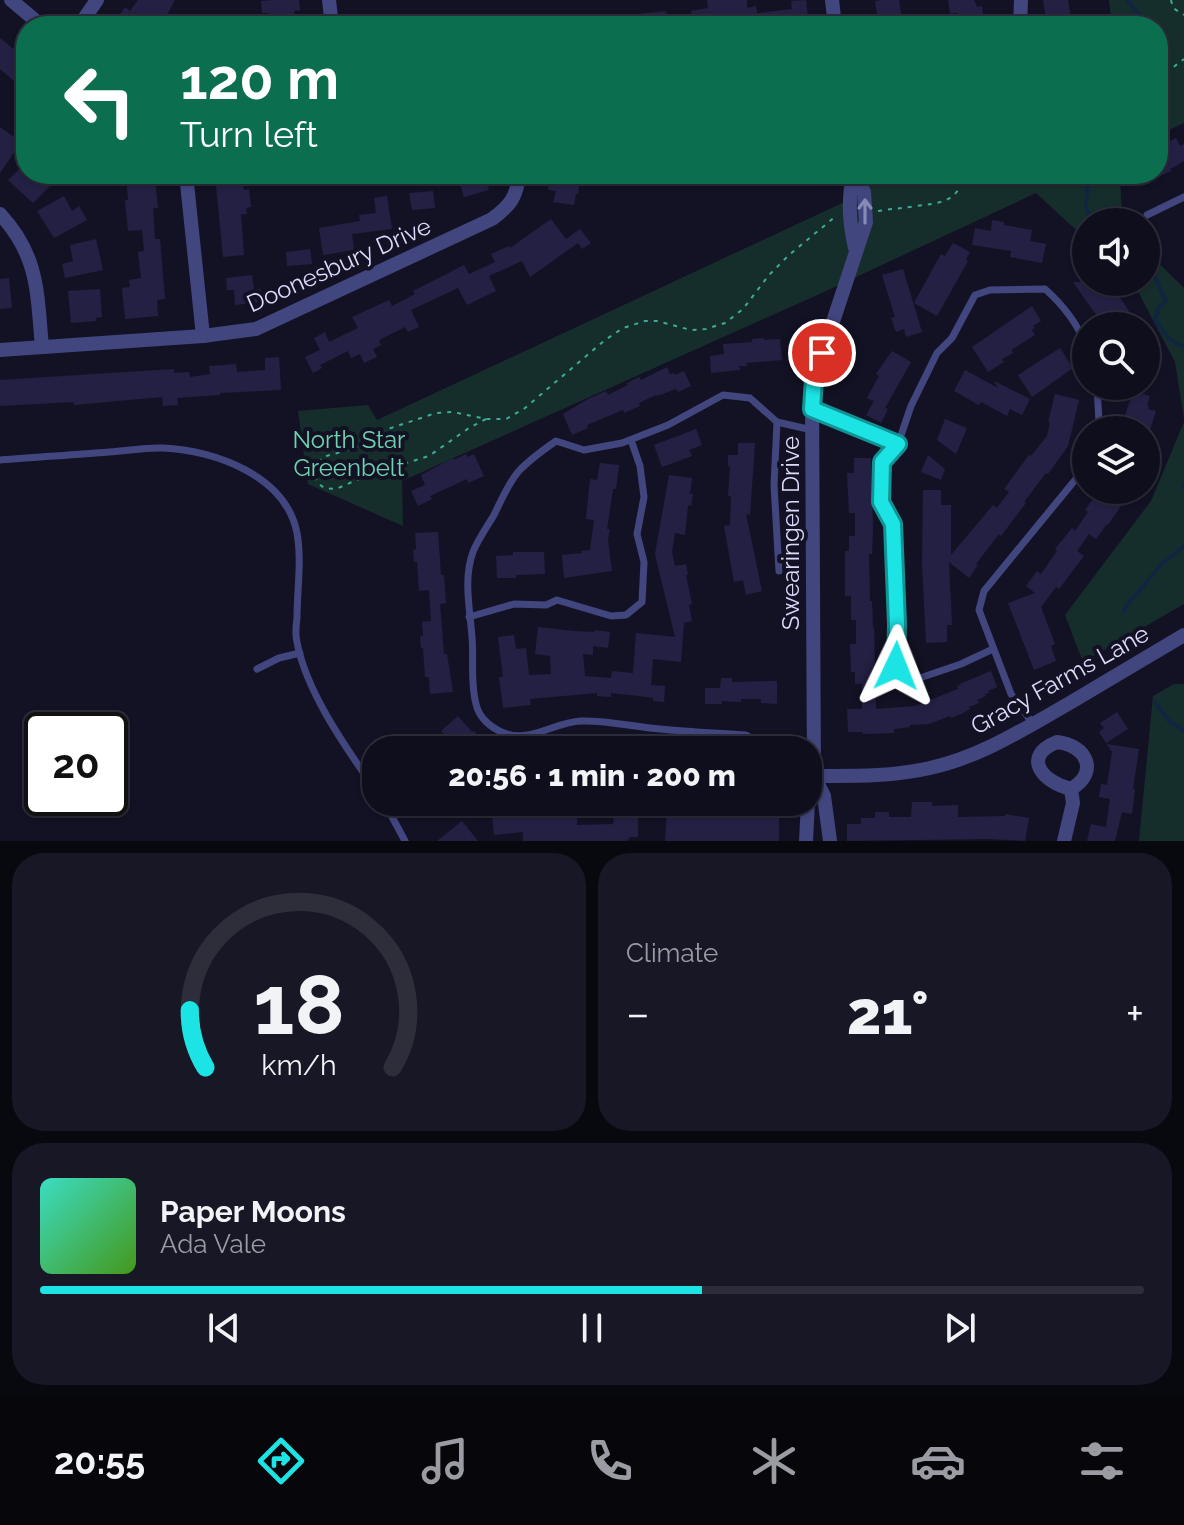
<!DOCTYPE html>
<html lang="en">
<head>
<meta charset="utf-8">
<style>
	body { margin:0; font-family:Raleway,sans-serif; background:#171725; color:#f1f3f6; height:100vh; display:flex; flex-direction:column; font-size:30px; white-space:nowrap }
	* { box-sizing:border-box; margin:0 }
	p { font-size:26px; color:#9b9ca3 }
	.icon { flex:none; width:44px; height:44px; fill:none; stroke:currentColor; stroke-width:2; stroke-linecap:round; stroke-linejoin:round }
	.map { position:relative; height:841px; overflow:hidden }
	.sheet { display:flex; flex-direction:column; gap:12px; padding:12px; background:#08080f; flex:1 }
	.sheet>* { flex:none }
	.guide { position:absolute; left:16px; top:16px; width:1152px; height:168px; border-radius:32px; box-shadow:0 2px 6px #0004,0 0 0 2px #2e2e3b; background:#0b6e4f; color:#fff; overflow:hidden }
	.controls { position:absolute; left:1072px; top:208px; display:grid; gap:16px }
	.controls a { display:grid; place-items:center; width:88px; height:88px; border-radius:50%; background:#0e0e1c; box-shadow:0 2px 6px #0004,0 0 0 2px #2e2e3b; font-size:40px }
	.speed { position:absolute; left:24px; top:712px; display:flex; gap:16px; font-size:40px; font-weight:700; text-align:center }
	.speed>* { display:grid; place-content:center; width:104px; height:104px; border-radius:50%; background:#0e0e1c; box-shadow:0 2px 6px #0004,0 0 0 2px #2e2e3b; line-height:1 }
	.speed .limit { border:4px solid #111; border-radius:12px; background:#fff; color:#111 }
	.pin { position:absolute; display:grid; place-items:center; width:68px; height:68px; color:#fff; margin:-34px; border:4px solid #fff; border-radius:50%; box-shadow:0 2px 8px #0007 }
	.me { position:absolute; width:88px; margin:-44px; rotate:2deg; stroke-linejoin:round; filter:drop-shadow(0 0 6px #0008) }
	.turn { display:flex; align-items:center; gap:28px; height:168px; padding:0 32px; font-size:36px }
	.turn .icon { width:104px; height:104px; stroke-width:2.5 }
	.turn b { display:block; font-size:56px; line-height:68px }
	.big { font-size:60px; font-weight:800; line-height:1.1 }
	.sheet .widget { flex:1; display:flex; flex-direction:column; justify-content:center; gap:12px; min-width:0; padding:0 28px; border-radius:32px; background:#171725 }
	.sheet .dial { align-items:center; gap:0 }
	.dial svg { height:208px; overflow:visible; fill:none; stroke:#2e2e3b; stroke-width:7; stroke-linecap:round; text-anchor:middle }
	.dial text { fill:#f1f3f6; stroke:none }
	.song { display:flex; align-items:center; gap:24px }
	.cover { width:96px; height:96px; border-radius:12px; background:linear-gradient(135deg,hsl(170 70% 55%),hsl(100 70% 35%)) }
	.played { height:8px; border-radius:4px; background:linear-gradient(90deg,#1ce4e5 60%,#2e2e3b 60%) }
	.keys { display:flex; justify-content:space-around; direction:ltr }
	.heat { display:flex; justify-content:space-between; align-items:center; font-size:44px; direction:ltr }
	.sheet .tiles { flex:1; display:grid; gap:12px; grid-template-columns:1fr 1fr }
	.widget:last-child { grid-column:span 2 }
	.trip { position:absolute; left:362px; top:736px; width:460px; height:80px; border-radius:32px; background:#0e0e1c; box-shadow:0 2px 6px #0004,0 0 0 2px #2e2e3b; font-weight:800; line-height:80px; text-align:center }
	.dock { display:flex; height:128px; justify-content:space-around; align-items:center; background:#06060b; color:#9b9ca3 }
	.dock .icon { width:56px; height:56px }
	.dock .current { color:#1ce4e5 }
	.dock b { font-size:36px; color:#f1f3f6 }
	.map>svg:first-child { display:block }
</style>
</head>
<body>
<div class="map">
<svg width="1184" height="841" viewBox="0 0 1184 841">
	<rect width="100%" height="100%" fill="#131225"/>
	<!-- green -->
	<g fill="#162e2b">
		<polygon points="1109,0 1184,0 1184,123 1158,135 1158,26 1112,26"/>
		<polygon points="868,174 1120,174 1122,222 1086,222 1086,239 1036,193 824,292 402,481 403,526 308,484 298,411 368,405 377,420 840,204 869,193"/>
		<polygon points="1146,251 1184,288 1184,418 1175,362 1133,282 1146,282"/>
		<polygon points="1184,422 1184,604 1083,662 1065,615 1151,501"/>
		<polygon points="1174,684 1184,684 1184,841 1139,841 1153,696"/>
	</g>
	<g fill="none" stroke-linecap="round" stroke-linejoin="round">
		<!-- stream -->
		<g stroke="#102640" stroke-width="4">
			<polyline points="1127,0 1140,16 1136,26"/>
			<polyline points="1088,174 1086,206 1091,222"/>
			<path d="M 1146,269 L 1155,277 L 1166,301 L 1159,307 L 1155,319 C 1162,331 1169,343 1184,346"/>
			<polyline points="1184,484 1184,487"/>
			<polyline points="1124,611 1127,605 1161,565 1184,546"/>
			<polyline points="1155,702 1169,721 1184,731"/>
		</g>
	</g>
	<!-- building -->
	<g fill="#242044">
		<polygon points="138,0 175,0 161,26 112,26 125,7 130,11"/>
		<polygon points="273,0 299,0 300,10 294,11 296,26 269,26 268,13 262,13 261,1"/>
		<polygon points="707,0 747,0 747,8 756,6 757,13 792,9 791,1 806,0 809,26 669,26 669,19 692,16 691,11 708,8"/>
		<polygon points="883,0 899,0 903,26 879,26 875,1"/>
		<polygon points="948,0 974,0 977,7 982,6 984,20 958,23 957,13 950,14"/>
		<polygon points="1043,0 1068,0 1072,26 1047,25"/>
		<polygon points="666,11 668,26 640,26 639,14"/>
		<polygon points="0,38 26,59 26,91 0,69"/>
		<polygon points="0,127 21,142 0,173"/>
		<polygon points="1176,138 1180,146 1184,144 1184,161 1170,169 1171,171 1158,177 1158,148"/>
		<polygon points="26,163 26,174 62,174 33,203 8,180"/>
		<polygon points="133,174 150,174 150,179 155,178 158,208 153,208 155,239 160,239 165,299 157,300 158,316 125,319 122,288 130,287 129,280 141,278 138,252 144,251 142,230 128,231 125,200 128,200 126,175"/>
		<polygon points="457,174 484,174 489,190 464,197"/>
		<polygon points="551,174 581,174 578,194 576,194 574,205 553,202 556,191 548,190"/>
		<polygon points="243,183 244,190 249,189 251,207 246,208 247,214 241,214 244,255 223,257 216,186"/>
		<polygon points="433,191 435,208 412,210 409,193"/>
		<polygon points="64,196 72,211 79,206 87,220 54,238 37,211"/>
		<polygon points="387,196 392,229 352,234 354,250 323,255 319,228 360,221 359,215 376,213 374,198"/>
		<polygon points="551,219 566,239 580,229 591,243 582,249 578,243 530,277 522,261 489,276 496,291 467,305 458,288 411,310 419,327 408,332 405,327 379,340 381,345 373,349 377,357 364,363 360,354 351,358 348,351 320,365 322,368 313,373 305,357 320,350 314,338 325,332 329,342 358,328 352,317 389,300 392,306 415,294 413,291 464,265 469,274 495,262 491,254 509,246 510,248"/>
		<polygon points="992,220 1004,222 1004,225 1032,230 1030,241 1046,244 1042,263 1010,257 1011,251 972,245 975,228 991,231"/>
		<polygon points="96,239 103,270 65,278 62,264 73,261 70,245"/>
		<polygon points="953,243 970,252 966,260 968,261 937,316 914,303 941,254 945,256"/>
		<polygon points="310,249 312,264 287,266 286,252"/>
		<polygon points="903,269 922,332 906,337 904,329 896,332 891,318 895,317 882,275"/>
		<polygon points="252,275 254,289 261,289 262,302 235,305 234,290 227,290 226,278"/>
		<polygon points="9,278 12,308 0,309 0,279"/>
		<polygon points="1073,282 1096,282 1098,286 1104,282 1110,282 1132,316 1128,319 1133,326 1104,326"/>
		<polygon points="100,289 102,317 96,318 96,321 71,323 68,291"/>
		<polygon points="1032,306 1041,321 1033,326 1035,328 1032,330 1035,335 1011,350 1013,353 1002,359 1004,362 988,372 972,347"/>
		<polygon points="764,338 764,340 780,339 782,360 746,363 747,366 739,366 740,370 711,373 710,356 724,354 723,344 752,342 752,339"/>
		<polygon points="1060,348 1073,368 1032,397 1018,375"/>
		<polygon points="892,351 911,362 885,408 888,409 881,423 866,415 874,401 867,398 879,376 876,374"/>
		<polygon points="279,357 281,390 220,393 220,395 177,398 178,405 163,406 162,397 74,405 74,402 0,406 0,380 174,369 174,373 189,372 190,377 210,374 209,366 224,365 236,364 237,372 265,370 265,358"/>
		<polygon points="667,367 670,374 674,373 675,375 684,371 691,386 678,392 676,389 657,396 656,395 639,403 640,406 624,413 623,410 587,425 588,428 572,435 563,414 588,399 606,391 608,395 628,385 627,383 639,377 641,380"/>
		<polygon points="965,370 998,388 994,381 1030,399 1022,415 1010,409 1007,416 981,402 979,405 954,391"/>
		<polygon points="1133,391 1150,396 1147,405 1149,406 1148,409 1156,411 1150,430 1125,430 1129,420 1124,419"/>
		<polygon points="1055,394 1079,400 1068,446 1048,474 1046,473 1024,502 1026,503 1016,516 1001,536 999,534 976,564 978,565 969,578 949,562 952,625 947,625 947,642 926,643 922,563 923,490 941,490 941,505 951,505 951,555 993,505 997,508 1009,492 1004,489 1029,455 1031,456 1047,436 1050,422 1048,422"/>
		<polygon points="945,419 967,428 956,454 937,440"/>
		<polygon points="696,429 702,445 689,450 692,456 662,467 654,445"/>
		<polygon points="738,443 755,443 750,515 746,514 762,591 746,595 743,580 734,582 724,526 730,525 731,496 728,496 730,467 728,466 728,455 738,455"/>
		<polygon points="466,454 468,457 474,454 484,476 468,483 467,479 430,496 432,499 418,506 411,491 425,485 421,475 453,458 454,460"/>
		<polygon points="928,455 945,469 941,480 921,472"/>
		<polygon points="854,458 871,458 873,528 872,554 869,554 870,601 872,601 873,627 874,627 876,709 915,706 958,689 957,687 962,683 991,671 997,687 988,691 989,693 985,694 986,696 977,700 979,703 969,707 970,709 961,714 951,718 950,716 929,724 910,725 910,727 894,729 894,733 863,734 863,732 848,732 847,709 862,709 862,684 855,684 855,672 851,672 850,644 856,644 856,620 851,620 851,596 845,596 845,551 849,551 849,536 855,536 855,513 849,513 847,473 854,473"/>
		<polygon points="600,463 619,465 616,489 613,489 607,529 610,529 608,540 612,571 564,578 562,555 582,553 581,551 590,550 594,520 586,519 590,479 597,480"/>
		<polygon points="669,475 692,478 690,494 693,494 691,506 688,505 685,535 675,533 672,552 675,566 686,564 688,575 686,575 692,604 689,605 692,621 684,623 681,662 653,659 651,685 665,686 664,702 653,701 653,698 639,696 611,693 611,697 597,696 597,693 530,699 531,705 503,708 499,677 503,677 498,637 514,635 516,649 526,648 529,675 551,674 550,656 535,654 538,627 574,631 594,632 595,630 610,632 608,648 593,646 593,655 583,654 585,676 611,678 612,671 633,673 636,633 675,637 655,554"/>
		<polygon points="1099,490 1132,490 1108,525 1107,524 1096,539 1089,534 1077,551 1084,556 1059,589 1056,587 1041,607 1055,644 1051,646 1056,661 1034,670 1008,603 1035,593 1026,586 1037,571 1041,574 1057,551 1055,549 1072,528 1075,531 1088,512 1085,510"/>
		<polygon points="438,532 441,575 444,575 446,603 440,604 444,654 447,654 453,692 430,694 429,677 425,677 423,648 421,648 420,636 423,636 422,622 431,621 429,590 419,591 417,562 414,562 413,550 416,549 415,533"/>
		<polygon points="513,552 544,552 545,574 516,575 516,578 497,578 496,556 513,555"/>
		<polygon points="721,678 732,678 732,682 777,681 777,704 761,703 761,699 741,699 741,702 722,701 722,704 705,704 705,688 720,688"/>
		<polygon points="1117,712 1128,729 1106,743 1099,732 1104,728 1100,723"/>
		<polygon points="458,716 472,732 474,731 491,750 457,750 441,731"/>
		<polygon points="1107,744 1139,749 1133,789 1135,789 1132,814 1122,812 1115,841 1087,841 1091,824 1106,827 1110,799 1099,797 1101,784 1107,785 1112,752"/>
		<polygon points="509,802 516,802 518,815 577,815 577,825 613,824 614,817 638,817 638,837 630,837 627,841 523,841 523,832 494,835 491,804"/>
		<polygon points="912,802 932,802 932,806 958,805 958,817 1005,816 1005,814 1029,818 1025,841 989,839 847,841 847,824 861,824 861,818 875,818 875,812 889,812 889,817 911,817"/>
		<polygon points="779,805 779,841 665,841 667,810 691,812 691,818 713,817 713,814 724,814 724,811 732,811 732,806"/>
		<polygon points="462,821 478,841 437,841"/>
	</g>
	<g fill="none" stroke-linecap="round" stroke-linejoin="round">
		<!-- path -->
		<g stroke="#3dab9a" stroke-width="2" stroke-dasharray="4 6" stroke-linecap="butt">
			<polyline points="1171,0 1173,8 1184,15"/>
			<polyline points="1158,79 1184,59"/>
			<path d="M 878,211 C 891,209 903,208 916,206 C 940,203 960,202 963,174"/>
			<polyline points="486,419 469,428 429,456 368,475 336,489 324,488 318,483 313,473 318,463 323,457 355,448 388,429 436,413 453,412 486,419 506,419 525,408 605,340 623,328 645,321 657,321 691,330 706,329 725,323 743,309 769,275 789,255 836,216"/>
		</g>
		<!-- lane -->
		<g stroke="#42467f" stroke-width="7">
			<polyline points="1147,215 1184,197"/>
			<polyline points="812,409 898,444"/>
			<polyline points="777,422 812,430"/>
			<polyline points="1096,430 1099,422 1097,386"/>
			<path d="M 0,460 C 36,457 73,455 109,452 C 127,451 146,447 163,448 C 215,450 286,476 297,533 C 302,561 297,590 297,618 C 296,625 295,634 297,642 C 306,692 347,749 376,791"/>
			<polyline points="469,617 514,604 546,605 557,600 611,616 626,615 642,602 644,562 637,534 644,497 640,466 631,440"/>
			<path d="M 993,649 L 961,664 L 908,682 L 896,666 L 897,624 L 893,524 L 881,502 L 882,462 L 898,444 L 911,406 L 937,353 L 952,338 L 975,295 L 990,290 L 1045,289 C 1063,305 1077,323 1086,345"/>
			<polyline points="257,669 279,658 300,653"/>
			<polyline points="1033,724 1011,694 979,610 984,591 1080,474 1086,458"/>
			<path d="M 763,750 L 758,742 L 746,735 C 717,733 688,732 660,729 C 634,727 607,720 581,721 C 554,722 531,743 504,733 C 491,728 479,718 476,704 C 470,682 474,659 472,637 C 470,609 463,579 473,552 C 478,539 487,527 494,515 C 501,501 508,484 518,472 C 529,460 543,450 556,441 L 584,450 L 622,443 L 668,425 L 723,395 L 750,398 L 777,422 L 774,485 L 779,571"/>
			<polyline points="384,802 405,841"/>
		</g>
		<!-- street -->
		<g stroke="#42467f" stroke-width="14">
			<polyline points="11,0 42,26"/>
			<polyline points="329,0 332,26"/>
			<polyline points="832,0 835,26"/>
			<polyline points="79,26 97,0"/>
			<polyline points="1020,26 1021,0"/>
			<polyline points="186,174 203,336"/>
			<path d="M 853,174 C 848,202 849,221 855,248"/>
			<path d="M 0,214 C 39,256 37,293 42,347"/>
			<path d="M 0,350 L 203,336 L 256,329 L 492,219 C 510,206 517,197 519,174"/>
			<path d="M 1057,742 C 1086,745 1100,772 1071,789 C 1044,783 1020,757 1057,742 Z"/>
			<path d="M 814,776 C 853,776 891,777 930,768 C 980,757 1024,729 1068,704 C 1107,681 1145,658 1184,635"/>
			<polyline points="814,776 824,796 830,841"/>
			<polyline points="808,795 814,776 812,393 814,379 866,222 864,192 855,174"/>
			<polyline points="806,841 808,802"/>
			<polyline points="1064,841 1073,803 1071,789"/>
		</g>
	</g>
	<!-- one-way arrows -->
	<defs><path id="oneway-shaft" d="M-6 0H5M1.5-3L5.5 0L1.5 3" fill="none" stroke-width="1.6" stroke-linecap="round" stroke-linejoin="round" transform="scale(2)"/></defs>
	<use stroke="#8789b7" href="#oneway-shaft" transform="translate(865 211) rotate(-90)"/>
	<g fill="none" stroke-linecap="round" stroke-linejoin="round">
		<!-- route casing -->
		<g stroke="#129495" stroke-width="20">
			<polyline id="route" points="822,353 814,379 812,409 898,444 882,462 881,502 893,524 897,624 896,666"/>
		</g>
		<!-- route -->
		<use href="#route" stroke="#1ce4e5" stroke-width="14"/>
	</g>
	<g text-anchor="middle" stroke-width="8" stroke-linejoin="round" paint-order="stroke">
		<!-- street labels -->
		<g font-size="24" fill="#dbdafb" stroke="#131225">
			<text transform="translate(339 265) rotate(-24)" y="8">Doonesbury Drive</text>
			<text transform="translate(791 533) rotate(-90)" y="8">Swearingen Drive</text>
			<text transform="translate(1060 680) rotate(-29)" y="8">Gracy Farms Lane</text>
		</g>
		<!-- park labels -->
		<g font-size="24" fill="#6ed3b0" stroke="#131225">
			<text x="349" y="448">North Star<tspan x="349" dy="28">Greenbelt</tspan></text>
		</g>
	</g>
</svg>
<div class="controls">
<a><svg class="icon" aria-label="sound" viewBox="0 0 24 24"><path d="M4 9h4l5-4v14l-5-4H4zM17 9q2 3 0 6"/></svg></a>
<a><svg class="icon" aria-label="search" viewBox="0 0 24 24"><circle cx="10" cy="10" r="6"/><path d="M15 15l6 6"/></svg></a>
<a><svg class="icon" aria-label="layers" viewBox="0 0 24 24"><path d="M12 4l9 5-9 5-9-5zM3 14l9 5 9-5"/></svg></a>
</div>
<div class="speed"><div class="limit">20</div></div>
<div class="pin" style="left:822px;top:353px;background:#d93025"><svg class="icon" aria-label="arrive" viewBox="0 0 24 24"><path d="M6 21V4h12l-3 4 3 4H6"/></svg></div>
<svg class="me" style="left:896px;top:666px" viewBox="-20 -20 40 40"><path d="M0-17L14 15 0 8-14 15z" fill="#1ce4e5" stroke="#fff" stroke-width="4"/></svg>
<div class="trip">20:56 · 1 min · 200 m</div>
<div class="guide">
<div class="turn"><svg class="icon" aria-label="left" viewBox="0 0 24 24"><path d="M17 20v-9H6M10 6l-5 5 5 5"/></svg><div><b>120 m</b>Turn left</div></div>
</div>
</div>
<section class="sheet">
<div class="tiles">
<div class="widget dial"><svg viewBox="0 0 100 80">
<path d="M14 69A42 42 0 1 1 86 69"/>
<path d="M14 69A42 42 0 0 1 8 47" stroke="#1ce4e5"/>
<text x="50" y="56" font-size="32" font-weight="700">18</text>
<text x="50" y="72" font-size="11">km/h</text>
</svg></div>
<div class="widget"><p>Climate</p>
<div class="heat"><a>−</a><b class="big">21°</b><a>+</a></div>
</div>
<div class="widget">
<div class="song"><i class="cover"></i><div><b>Paper Moons</b><p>Ada Vale</p></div></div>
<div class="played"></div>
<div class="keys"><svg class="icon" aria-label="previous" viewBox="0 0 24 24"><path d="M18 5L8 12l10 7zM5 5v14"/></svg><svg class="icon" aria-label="pause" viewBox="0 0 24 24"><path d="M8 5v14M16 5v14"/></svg><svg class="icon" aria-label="next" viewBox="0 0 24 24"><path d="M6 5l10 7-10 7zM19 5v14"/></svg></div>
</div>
</div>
</section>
<nav class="dock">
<b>20:55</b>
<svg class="icon current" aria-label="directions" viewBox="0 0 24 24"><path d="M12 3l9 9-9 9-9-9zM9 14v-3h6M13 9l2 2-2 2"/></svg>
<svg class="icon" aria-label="music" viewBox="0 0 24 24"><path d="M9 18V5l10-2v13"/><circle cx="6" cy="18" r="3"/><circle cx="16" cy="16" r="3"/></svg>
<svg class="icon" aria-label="phone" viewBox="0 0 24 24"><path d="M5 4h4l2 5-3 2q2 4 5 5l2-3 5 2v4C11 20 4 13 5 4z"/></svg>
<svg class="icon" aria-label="climate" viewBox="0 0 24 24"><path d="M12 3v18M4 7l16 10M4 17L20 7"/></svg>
<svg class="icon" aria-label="car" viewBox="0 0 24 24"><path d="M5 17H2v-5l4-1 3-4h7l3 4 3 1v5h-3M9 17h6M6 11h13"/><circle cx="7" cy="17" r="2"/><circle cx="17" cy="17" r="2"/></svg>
<svg class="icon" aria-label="filters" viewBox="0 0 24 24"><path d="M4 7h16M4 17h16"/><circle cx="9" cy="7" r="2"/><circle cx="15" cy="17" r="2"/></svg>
</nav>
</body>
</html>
